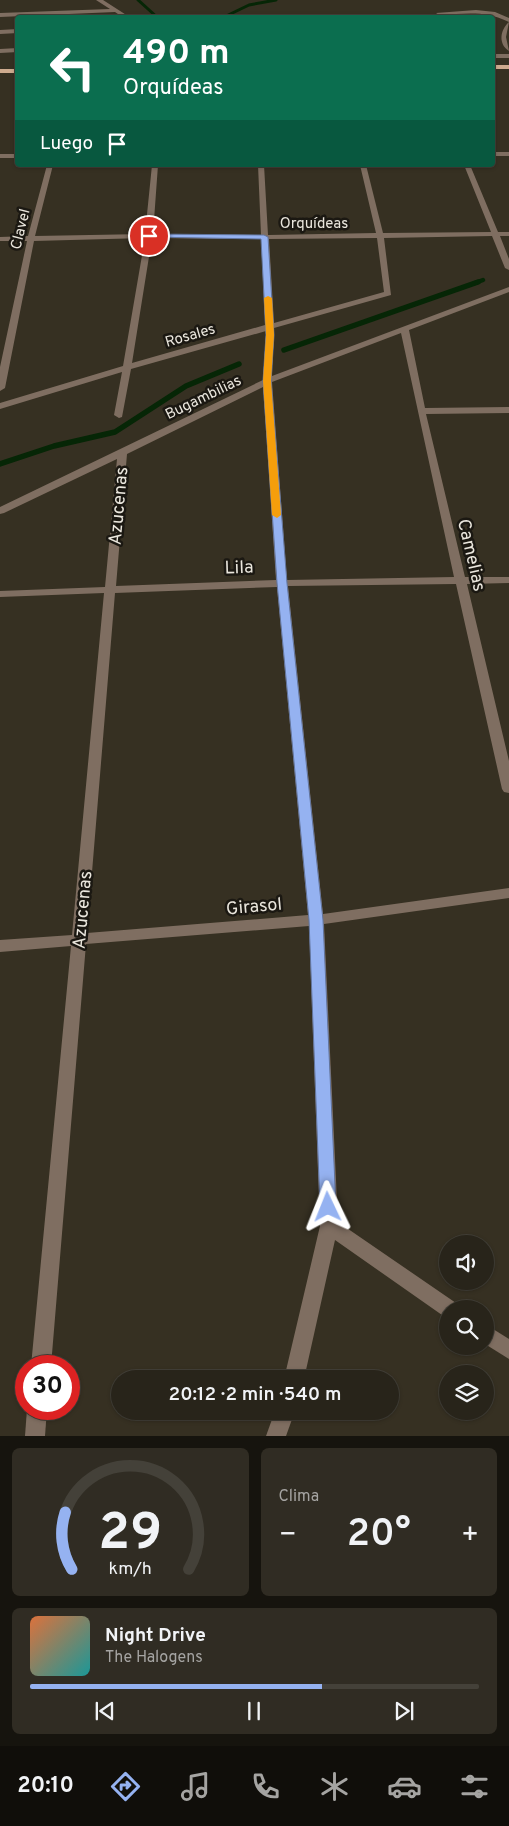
<!DOCTYPE html>
<html lang="es">
<head>
<meta charset="utf-8">
<style>
	body { margin:0; font-family:Overpass,sans-serif; background:#302c23; color:#f1f3f6; height:100vh; display:flex; flex-direction:column; font-size:19px; white-space:nowrap }
	* { box-sizing:border-box; margin:0 }
	p { font-size:16px; color:#a5a4a2 }
	.icon { flex:none; width:28px; height:28px; fill:none; stroke:currentColor; stroke-width:2; stroke-linecap:round; stroke-linejoin:round }
	.map { position:relative; height:1436px; overflow:hidden }
	.drawer { display:flex; flex-direction:column; gap:12px; padding:12px; background:#16140e; flex:1 }
	.drawer>* { flex:none }
	.hud { position:absolute; left:15px; top:15px; width:480px; height:152px; border-radius:5px; box-shadow:0 1px 4px #0004,0 0 0 1px #444139; background:#0b6e4f; color:#fff; overflow:hidden }
	.fabs { position:absolute; left:439px; top:1235px; display:grid; gap:10px }
	.fabs a { display:grid; place-items:center; width:55px; height:55px; border-radius:50%; background:#28241a; box-shadow:0 1px 4px #0004,0 0 0 1px #444139; font-size:25px }
	.speed { position:absolute; left:15px; top:1355px; display:flex; gap:10px; font-size:25px; font-weight:700; text-align:center }
	.speed>* { display:grid; place-content:center; width:65px; height:65px; border-radius:50%; background:#28241a; box-shadow:0 1px 4px #0004,0 0 0 1px #444139; line-height:1 }
	.speed .limit { border:8px solid #d22; background:#fff; color:#111 }
	.pin { position:absolute; display:grid; place-items:center; width:42px; height:42px; color:#fff; margin:-21px; border:2px solid #fff; border-radius:50%; box-shadow:0 1px 5px #0007 }
	.me { position:absolute; width:55px; margin:-28px; rotate:358deg; stroke-linejoin:round; filter:drop-shadow(0 0 4px #0008) }
	.turn { display:flex; align-items:center; gap:18px; height:105px; padding:0 25px; font-size:22px }
	.turn .icon { width:65px; height:65px; stroke-width:2.5 }
	.turn b { display:block; font-size:35px; line-height:42px }
	.then { display:flex; align-items:center; height:48px; padding:0 25px; background:#0003; gap:10px; font-size:19px }
	.big { font-size:38px; font-weight:600; line-height:1.1 }
	.drawer .card { flex:1; display:flex; flex-direction:column; justify-content:center; gap:8px; min-width:0; padding:0 18px; border-radius:8px; background:#302c23 }
	.drawer .dial { align-items:center; gap:0 }
	.dial svg { height:130px; overflow:visible; fill:none; stroke:#444139; stroke-width:7; stroke-linecap:round; text-anchor:middle }
	.dial text { fill:#f1f3f6; stroke:none }
	.song { display:flex; align-items:center; gap:15px }
	.cover { width:60px; height:60px; border-radius:8px; background:linear-gradient(135deg,hsl(20 70% 55%),hsl(180 70% 35%)) }
	.played { height:5px; border-radius:2px; background:linear-gradient(90deg,#95b2f1 65%,#444139 65%) }
	.keys { display:flex; justify-content:space-around; direction:ltr }
	.heat { display:flex; justify-content:space-between; align-items:center; font-size:28px; direction:ltr }
	.drawer .tiles { flex:1; display:grid; gap:12px; grid-template-columns:1fr 1fr }
	.card:last-child { grid-column:span 2 }
	.trip { position:absolute; left:111px; top:1370px; width:288px; height:50px; border-radius:25px; background:#28241a; box-shadow:0 1px 4px #0004,0 0 0 1px #444139; font-weight:600; line-height:50px; text-align:center }
	.tab-bar { display:flex; height:80px; justify-content:space-around; align-items:center; background:#100e0a; color:#a5a4a2 }
	.tab-bar .icon { width:35px; height:35px }
	.tab-bar .current { color:#95b2f1 }
	.tab-bar b { font-size:22px; color:#f1f3f6 }
	.map>svg:first-child { display:block }
</style>
</head>
<body>
<div class="map">
<svg width="509" height="1436" viewBox="0 0 509 1436">
	<rect width="100%" height="100%" fill="#363022"/>
	<g fill="none" stroke-linecap="round" stroke-linejoin="round">
		<!-- stream-far2 -->
		<g stroke="#062606" stroke-width="3">
			<polyline points="138,0 158,18"/>
			<polyline points="222,18 249,5 276,0"/>
		</g>
		<!-- stream-far1 -->
		<polyline stroke="#062606" stroke-width="4.5" points="475,283 483,280"/>
		<!-- stream -->
		<g stroke="#062606" stroke-width="5.5">
			<polyline points="284,350 478,282"/>
			<polyline points="0,464 54,446 115,432 186,386 239,364"/>
		</g>
		<!-- minor -->
		<g fill="#7f6e61" fill-rule="evenodd">
			<polygon points="96,0 103,0 131,18 124,18 115,12 0,17 0,13 110,9"/>
			<path d="M 476,10 L 495,12 L 509,18 L 509,22 C 484,10 466,14 439,15 L 436,13 Z"/>
			<polygon points="254,15 257,18 251,18 252,16"/>
			<path d="M 509,22 L 506,37 L 509,51 C 498,44 500,30 509,22 Z"/>
			<polygon points="18,29 18,33 0,34 0,30"/>
			<polygon points="18,48 18,52 0,53 0,49"/>
			<rect x="492" y="54" width="17" height="4"/>
			<rect x="492" y="152" width="17" height="4"/>
			<rect x="0" y="154" width="18" height="4"/>
			<path d="M 47,165 L 53,165 L 35,236 L 145,234 L 152,165 L 158,165 L 153,234 L 261,235 L 258,165 L 264,165 L 268,235 L 376,233 L 360,165 L 366,165 L 383,233 L 491,232 L 464,165 L 470,165 L 498,232 L 509,232 L 509,236 L 500,236 L 509,259 L 509,270 L 505,268 L 492,236 L 384,238 L 391,295 L 274,328 L 272,376 L 509,287 L 509,292 L 409,330 L 425,408 L 509,407 L 509,413 L 426,414 L 465,577 L 509,577 L 509,583 L 467,584 L 509,761 L 509,793 L 504,792 L 502,789 L 456,584 L 288,586 L 323,914 L 509,888 L 509,898 L 324,924 L 338,1222 L 456,1303 L 458,1309 L 448,1309 L 448,1317 L 442,1315 L 335,1240 L 304,1379 L 284,1379 L 320,1226 L 309,926 L 86,944 L 51,1366 L 31,1366 L 71,946 L 0,952 L 0,940 L 72,935 L 104,593 L 0,597 L 0,591 L 105,587 L 117,459 L 4,513 L 0,514 L 0,507 L 263,380 L 266,335 L 266,331 L 131,369 L 122,417 L 119,418 L 114,415 L 122,372 L 0,409 L 0,403 L 123,366 L 145,238 L 34,241 L 5,388 L 0,391 L 0,367 L 27,241 L 0,241 L 0,237 L 28,236 ZM 152,238 L 261,239 L 265,325 L 132,363 ZM 377,238 L 384,292 L 274,323 L 269,239 ZM 401,333 L 454,577 L 287,580 L 272,382 ZM 263,387 L 276,580 L 116,586 L 127,454 ZM 277,587 L 308,915 L 87,933 L 115,593 Z"/>
			<polygon points="485,1324 509,1339 509,1359 485,1344"/>
			<polygon points="27,1409 47,1409 45,1436 25,1436"/>
			<polygon points="275,1411 295,1411 286,1436 266,1436"/>
		</g>
		<!-- major -->
		<g fill="#ceab8f" fill-rule="evenodd">
			<rect x="492" y="65" width="17" height="4"/>
			<rect x="0" y="69" width="18" height="4"/>
		</g>
	</g>
	<!-- route -->
	<polygon fill="#95b2f1" stroke="#61749d" points="149,234 264,235 268,237 274,335 271,381 287,583 323,920 336,1207 334,1212 328,1214 322,1212 320,1207 309,920 277,583 263,381 266,335 261,239 146,237 146,235"/>
	<!-- slow -->
	<polygon fill="#f59e0b" points="268,296 272,298 274,335 271,381 281,515 277,518 272,515 263,381 266,335 264,298"/>
	<g text-anchor="middle" stroke-width="5" stroke-linejoin="round" paint-order="stroke">
		<!-- far-street labels -->
		<g font-size="15" fill="#eae6dd" stroke="#1b1812">
			<text x="314" y="228">Orquídeas</text>
			<text transform="translate(20 229) rotate(-76)" y="5">Clavel</text>
			<text transform="translate(190 335) rotate(-16)" y="5">Rosales</text>
			<text transform="translate(203 397) rotate(-26)" y="5">Bugambilias</text>
		</g>
		<!-- street labels -->
		<g font-size="18" fill="#eae6dd" stroke="#1b1812">
			<text transform="translate(118 506) rotate(-85)" y="6">Azucenas</text>
			<text transform="translate(472 555) rotate(77)" y="6">Camelias</text>
			<text transform="translate(239 567) rotate(-2)" y="6">Lila</text>
			<text transform="translate(254 906) rotate(-5)" y="6">Girasol</text>
			<text transform="translate(82 910) rotate(-85)" y="6">Azucenas</text>
		</g>
	</g>
</svg>
<div class="fabs">
<a><svg class="icon" aria-label="sound" viewBox="0 0 24 24"><path d="M4 9h4l5-4v14l-5-4H4zM17 9q2 3 0 6"/></svg></a>
<a><svg class="icon" aria-label="search" viewBox="0 0 24 24"><circle cx="10" cy="10" r="6"/><path d="M15 15l6 6"/></svg></a>
<a><svg class="icon" aria-label="layers" viewBox="0 0 24 24"><path d="M12 4l9 5-9 5-9-5zM3 14l9 5 9-5"/></svg></a>
</div>
<div class="speed"><div class="limit">30</div></div>
<div class="pin" style="left:149px;top:236px;background:#d93025"><svg class="icon" aria-label="arrive" viewBox="0 0 24 24"><path d="M6 21V4h12l-3 4 3 4H6"/></svg></div>
<svg class="me" style="left:328px;top:1207px" viewBox="-20 -20 40 40"><path d="M0-17L14 15 0 8-14 15z" fill="#95b2f1" stroke="#fff" stroke-width="4"/></svg>
<div class="trip">20:12 · 2 min · 540 m</div>
<div class="hud">
<div class="turn"><svg class="icon" aria-label="left" viewBox="0 0 24 24"><path d="M17 20v-9H6M10 6l-5 5 5 5"/></svg><div><b>490 m</b>Orquídeas</div></div>
<div class="then">Luego<svg class="icon" aria-label="arrive" viewBox="0 0 24 24"><path d="M6 21V4h12l-3 4 3 4H6"/></svg></div>
</div>
</div>
<section class="drawer">
<div class="tiles">
<div class="card dial"><svg viewBox="0 0 100 80">
<path d="M14 69A42 42 0 1 1 86 69"/>
<path d="M14 69A42 42 0 0 1 10 34" stroke="#95b2f1"/>
<text x="50" y="56" font-size="32" font-weight="700">29</text>
<text x="50" y="72" font-size="11">km/h</text>
</svg></div>
<div class="card"><p>Clima</p>
<div class="heat"><a>−</a><b class="big">20°</b><a>+</a></div>
</div>
<div class="card">
<div class="song"><i class="cover"></i><div><b>Night Drive</b><p>The Halogens</p></div></div>
<div class="played"></div>
<div class="keys"><svg class="icon" aria-label="previous" viewBox="0 0 24 24"><path d="M18 5L8 12l10 7zM5 5v14"/></svg><svg class="icon" aria-label="pause" viewBox="0 0 24 24"><path d="M8 5v14M16 5v14"/></svg><svg class="icon" aria-label="next" viewBox="0 0 24 24"><path d="M6 5l10 7-10 7zM19 5v14"/></svg></div>
</div>
</div>
</section>
<nav class="tab-bar">
<b>20:10</b>
<svg class="icon current" aria-label="directions" viewBox="0 0 24 24"><path d="M12 3l9 9-9 9-9-9zM9 14v-3h6M13 9l2 2-2 2"/></svg>
<svg class="icon" aria-label="music" viewBox="0 0 24 24"><path d="M9 18V5l10-2v13"/><circle cx="6" cy="18" r="3"/><circle cx="16" cy="16" r="3"/></svg>
<svg class="icon" aria-label="phone" viewBox="0 0 24 24"><path d="M5 4h4l2 5-3 2q2 4 5 5l2-3 5 2v4C11 20 4 13 5 4z"/></svg>
<svg class="icon" aria-label="climate" viewBox="0 0 24 24"><path d="M12 3v18M4 7l16 10M4 17L20 7"/></svg>
<svg class="icon" aria-label="car" viewBox="0 0 24 24"><path d="M5 17H2v-5l4-1 3-4h7l3 4 3 1v5h-3M9 17h6M6 11h13"/><circle cx="7" cy="17" r="2"/><circle cx="17" cy="17" r="2"/></svg>
<svg class="icon" aria-label="filters" viewBox="0 0 24 24"><path d="M4 7h16M4 17h16"/><circle cx="9" cy="7" r="2"/><circle cx="15" cy="17" r="2"/></svg>
</nav>
</body>
</html>
